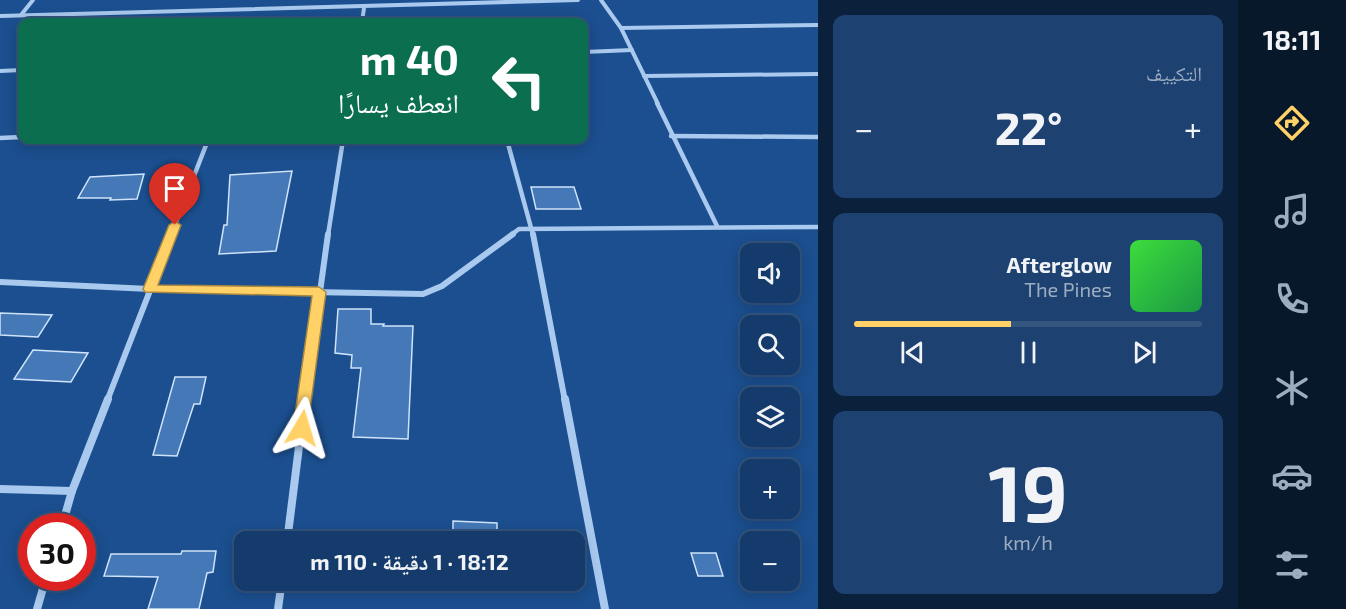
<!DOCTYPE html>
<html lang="ar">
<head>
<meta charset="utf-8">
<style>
	body { margin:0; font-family:"Exo 2","Noto Naskh Arabic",sans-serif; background:#1d4271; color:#f1f3f6; direction:rtl; height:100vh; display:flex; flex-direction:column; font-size:22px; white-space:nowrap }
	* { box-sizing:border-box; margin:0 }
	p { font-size:20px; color:#9dadc1 }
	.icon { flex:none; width:33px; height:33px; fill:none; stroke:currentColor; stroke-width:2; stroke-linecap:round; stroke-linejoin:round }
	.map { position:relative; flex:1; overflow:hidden; direction:ltr }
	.details { display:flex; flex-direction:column; gap:15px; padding:15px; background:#0b203b; width:420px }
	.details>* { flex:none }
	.banner { position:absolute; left:18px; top:18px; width:570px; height:126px; border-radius:12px; box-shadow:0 3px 15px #0003,0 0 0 2px #33557e; direction:rtl; background:#0b6e4f; color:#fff; overflow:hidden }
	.buttons { position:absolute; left:740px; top:243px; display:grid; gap:12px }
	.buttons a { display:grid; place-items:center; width:60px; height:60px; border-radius:12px; background:#143b6b; box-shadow:0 3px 15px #0003,0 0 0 2px #33557e; font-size:30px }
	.speed { position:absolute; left:18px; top:513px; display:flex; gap:12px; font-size:30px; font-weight:700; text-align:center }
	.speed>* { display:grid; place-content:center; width:78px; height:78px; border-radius:50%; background:#143b6b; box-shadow:0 3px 15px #0003,0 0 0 2px #33557e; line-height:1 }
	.speed .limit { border:9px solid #d22; background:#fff; color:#111 }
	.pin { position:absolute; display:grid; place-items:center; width:51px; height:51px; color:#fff; margin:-62px -26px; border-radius:50% 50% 50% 0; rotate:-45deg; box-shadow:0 0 6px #0007 }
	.pin .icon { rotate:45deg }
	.me { position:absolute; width:66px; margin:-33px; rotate:7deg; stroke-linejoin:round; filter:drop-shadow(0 0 4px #0008) }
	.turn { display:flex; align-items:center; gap:21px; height:126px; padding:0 30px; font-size:27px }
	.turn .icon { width:78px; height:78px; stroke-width:2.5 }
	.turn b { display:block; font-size:42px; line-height:51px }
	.big { font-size:45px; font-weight:700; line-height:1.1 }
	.details .tile { flex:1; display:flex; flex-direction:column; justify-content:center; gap:9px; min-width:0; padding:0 21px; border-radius:12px; background:#1d4271 }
	.details .dial { align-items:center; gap:0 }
	.dial b { font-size:78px; line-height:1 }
	.song { display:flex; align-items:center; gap:18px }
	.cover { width:72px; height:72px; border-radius:9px; background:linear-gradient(135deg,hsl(120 70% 55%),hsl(140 70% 35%)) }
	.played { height:6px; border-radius:3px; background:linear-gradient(90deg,#ffd166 45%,#33557e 45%) }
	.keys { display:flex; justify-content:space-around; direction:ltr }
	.heat { display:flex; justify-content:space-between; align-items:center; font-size:33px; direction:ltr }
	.trip { position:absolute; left:234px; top:531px; width:351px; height:60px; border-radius:12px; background:#143b6b; box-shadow:0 3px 15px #0003,0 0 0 2px #33557e; font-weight:700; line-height:60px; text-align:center; direction:rtl }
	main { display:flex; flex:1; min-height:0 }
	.menu { display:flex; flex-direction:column; width:108px; justify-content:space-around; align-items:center; background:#08182b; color:#9dadc1 }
	.menu .icon { width:42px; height:42px }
	.menu .active { color:#ffd166 }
	.menu b { font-size:27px; color:#f1f3f6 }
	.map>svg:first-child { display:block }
</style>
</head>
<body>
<main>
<nav class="menu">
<b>18:11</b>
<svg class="icon active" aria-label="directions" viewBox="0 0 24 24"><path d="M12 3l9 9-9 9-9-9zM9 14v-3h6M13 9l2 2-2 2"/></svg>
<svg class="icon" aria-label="music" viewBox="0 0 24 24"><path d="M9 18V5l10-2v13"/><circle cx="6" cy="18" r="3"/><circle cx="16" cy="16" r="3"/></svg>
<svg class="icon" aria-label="phone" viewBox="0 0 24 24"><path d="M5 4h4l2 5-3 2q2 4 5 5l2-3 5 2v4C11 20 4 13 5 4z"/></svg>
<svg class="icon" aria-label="climate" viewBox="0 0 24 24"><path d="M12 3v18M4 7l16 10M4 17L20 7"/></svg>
<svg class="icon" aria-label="car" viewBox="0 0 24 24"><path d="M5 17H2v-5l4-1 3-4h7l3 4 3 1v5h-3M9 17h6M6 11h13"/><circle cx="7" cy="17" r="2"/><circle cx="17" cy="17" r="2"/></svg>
<svg class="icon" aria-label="filters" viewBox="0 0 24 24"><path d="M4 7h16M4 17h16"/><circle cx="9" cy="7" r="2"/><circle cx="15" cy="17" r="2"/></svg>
</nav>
<section class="details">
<div class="tile"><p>التكييف</p>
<div class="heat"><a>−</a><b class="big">22°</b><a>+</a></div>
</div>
<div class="tile">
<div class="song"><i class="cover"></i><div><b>Afterglow</b><p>The Pines</p></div></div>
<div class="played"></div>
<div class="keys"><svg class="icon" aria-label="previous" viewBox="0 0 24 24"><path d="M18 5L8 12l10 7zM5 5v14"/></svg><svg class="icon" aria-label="pause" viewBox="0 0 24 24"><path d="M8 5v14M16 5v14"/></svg><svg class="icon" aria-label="next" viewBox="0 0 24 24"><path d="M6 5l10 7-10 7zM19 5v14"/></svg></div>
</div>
<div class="tile dial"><b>19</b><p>km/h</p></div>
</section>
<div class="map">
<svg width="818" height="609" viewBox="0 0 818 609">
	<rect width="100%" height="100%" fill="#1b4f8f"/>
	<!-- building -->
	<g fill="#4478b7" stroke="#cfe3fa" stroke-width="1.5">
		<polygon points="292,171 276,251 219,254 224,225 227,225 230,175"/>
		<polygon points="144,174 137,199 110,200 111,198 78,198 90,177"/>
		<polygon points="531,187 574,187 581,209 536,209"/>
		<polygon points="338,309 371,309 371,324 384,324 383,326 413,326 408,439 353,437 361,368 351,368 352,355 335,353"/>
		<polygon points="0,313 52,315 38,337 0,335"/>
		<polygon points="33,350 88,353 71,382 14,379"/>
		<polygon points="175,377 206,377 200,404 194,404 177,456 153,455"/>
		<polygon points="453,521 497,523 497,542 453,542"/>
		<polygon points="182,551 216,551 213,572 207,573 199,609 148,609 158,577 104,576 111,554 181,554"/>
		<polygon points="691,553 716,553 723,576 698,576"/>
	</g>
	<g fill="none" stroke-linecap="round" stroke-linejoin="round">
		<!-- street-far3 -->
		<g stroke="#a9c9ee" stroke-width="4">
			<polyline points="601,0 621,28 658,104"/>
			<polyline points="21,15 33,0"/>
			<polyline points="0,16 578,0"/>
			<polyline points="362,22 364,8"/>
			<polyline points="621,28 818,25"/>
			<polyline points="584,52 632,50"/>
			<polyline points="0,71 22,70"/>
			<polyline points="644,76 818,74"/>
		</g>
		<!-- street-far2 -->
		<g stroke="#a9c9ee" stroke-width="4.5">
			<polyline points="657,103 717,226"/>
			<polyline points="671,136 818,137"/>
			<polyline points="0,138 22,137"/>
			<polyline points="507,140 533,235"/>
			<polyline points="171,235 208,140"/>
			<polyline points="328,235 343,140"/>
			<polyline points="511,235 519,229 818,227"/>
		</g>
		<!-- street-far1 -->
		<g stroke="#a9c9ee" stroke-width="6">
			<polyline points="533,234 565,401"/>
			<polyline points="0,282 150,289 423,294 442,286 513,234"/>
			<polyline points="107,401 172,234"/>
			<polyline points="305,401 328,234"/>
		</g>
		<!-- street -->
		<g stroke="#a9c9ee" stroke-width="8">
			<polyline points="565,399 605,609"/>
			<polyline points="0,489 72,491"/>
			<polyline points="62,526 72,491 108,399"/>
			<polyline points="287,542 305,399"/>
			<polyline points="37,609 46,578"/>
			<polyline points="278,609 282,580"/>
		</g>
	</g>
	<!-- route -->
	<polygon fill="#ffd166" stroke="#a68842" stroke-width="1.5" points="175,221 181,225 158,285 319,287 326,292 307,432 302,434 293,428 312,296 145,292 143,289 169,225"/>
</svg>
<div class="buttons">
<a><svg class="icon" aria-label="sound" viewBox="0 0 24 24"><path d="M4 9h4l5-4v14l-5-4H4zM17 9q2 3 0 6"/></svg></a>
<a><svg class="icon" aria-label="search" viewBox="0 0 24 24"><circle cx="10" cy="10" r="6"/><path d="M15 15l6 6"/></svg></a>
<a><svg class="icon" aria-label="layers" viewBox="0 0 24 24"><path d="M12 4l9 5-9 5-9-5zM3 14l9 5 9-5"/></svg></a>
<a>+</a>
<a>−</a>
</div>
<div class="speed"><div class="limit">30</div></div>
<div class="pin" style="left:175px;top:225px;background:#d93025"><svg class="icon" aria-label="arrive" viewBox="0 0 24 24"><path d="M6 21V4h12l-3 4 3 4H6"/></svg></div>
<svg class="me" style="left:302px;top:428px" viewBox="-20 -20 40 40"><path d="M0-17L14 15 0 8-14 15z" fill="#ffd166" stroke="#fff" stroke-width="4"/></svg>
<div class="trip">18:12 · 1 دقيقة · 110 m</div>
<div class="banner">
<div class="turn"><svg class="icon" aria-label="left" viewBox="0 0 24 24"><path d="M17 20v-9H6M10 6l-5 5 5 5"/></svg><div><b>40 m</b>انعطف يسارًا</div></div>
</div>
</div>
</main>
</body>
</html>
